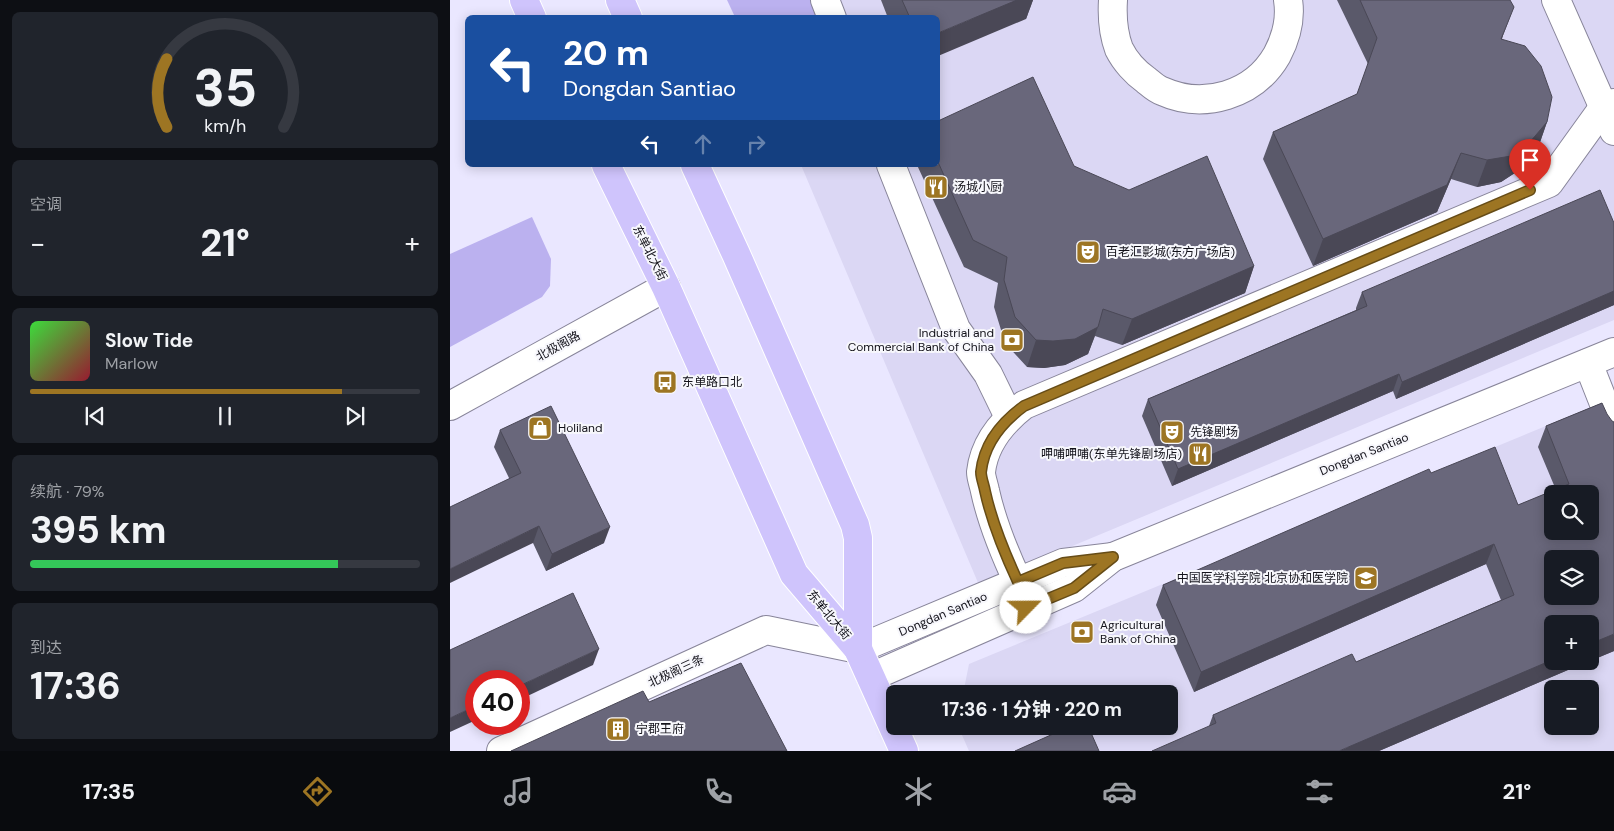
<!DOCTYPE html>
<html lang="zh">
<head>
<meta charset="utf-8">
<style>
	body { margin:0; font-family:"DM Sans","Noto Sans SC",sans-serif; background:#20242c; color:#f1f3f6; height:100vh; display:flex; flex-direction:column; font-size:19px; white-space:nowrap }
	* { box-sizing:border-box; margin:0 }
	p { font-size:16px; color:#9ea1a6 }
	.icon { flex:none; width:28px; height:28px; fill:none; stroke:currentColor; stroke-width:2; stroke-linecap:round; stroke-linejoin:round }
	.map { position:relative; flex:1; overflow:hidden }
	.sheet { display:flex; flex-direction:column; gap:12px; padding:12px; background:#0d0f14; width:450px }
	.sheet>* { flex:none }
	.hud { position:absolute; left:15px; top:15px; width:475px; height:152px; border-radius:8px; box-shadow:0 2px 12px #0003; background:#1a4fa0; color:#fff; overflow:hidden }
	.tools { position:absolute; left:1094px; top:485px; display:grid; gap:10px }
	.tools a { display:grid; place-items:center; width:55px; height:55px; border-radius:8px; background:#171b24; box-shadow:0 2px 12px #0003; font-size:25px }
	.speed { position:absolute; left:15px; top:670px; display:flex; gap:10px; font-size:25px; font-weight:700; text-align:center }
	.speed>* { display:grid; place-content:center; width:65px; height:65px; border-radius:50%; background:#171b24; box-shadow:0 2px 12px #0003; line-height:1 }
	.speed .limit { border:8px solid #d22; background:#fff; color:#111 }
	.pin { position:absolute; display:grid; place-items:center; width:42px; height:42px; color:#fff; margin:-51px -21px; border-radius:50% 50% 50% 0; rotate:-45deg; box-shadow:0 0 5px #0007 }
	.pin .icon { rotate:45deg }
	.me { position:absolute; width:55px; margin:-28px; rotate:67deg; stroke-linejoin:round; filter:drop-shadow(0 0 4px #0008) }
	.turn { display:flex; align-items:center; gap:18px; height:105px; padding:0 15px; font-size:22px }
	.turn .icon { width:65px; height:65px; stroke-width:2.5 }
	.turn b { display:block; font-size:35px; line-height:42px }
	.lanes { display:flex; align-items:center; height:48px; padding:0 15px; background:#0003; justify-content:center; gap:25px; direction:ltr }
	.lanes .off { opacity:.35 }
	.big { font-size:38px; font-weight:700; line-height:1.1 }
	.sheet .widget { flex:1; display:flex; flex-direction:column; justify-content:center; gap:8px; min-width:0; padding:0 18px; border-radius:8px; background:#20242c }
	.sheet .dial { align-items:center; gap:0 }
	.dial svg { height:130px; overflow:visible; fill:none; stroke:#363941; stroke-width:7; stroke-linecap:round; text-anchor:middle }
	.dial text { fill:#f1f3f6; stroke:none }
	.song { display:flex; align-items:center; gap:15px }
	.cover { width:60px; height:60px; border-radius:8px; background:linear-gradient(135deg,hsl(120 70% 55%),hsl(350 70% 35%)) }
	.played { height:5px; border-radius:2px; background:linear-gradient(90deg,#9d7523 80%,#363941 80%) }
	.keys { display:flex; justify-content:space-around; direction:ltr }
	.heat { display:flex; justify-content:space-between; align-items:center; font-size:28px; direction:ltr }
	.charge { height:8px; border-radius:4px; background:linear-gradient(90deg,#34c759 79%,#363941 0) }
	.trip { position:absolute; left:436px; top:685px; width:292px; height:50px; border-radius:8px; background:#171b24; box-shadow:0 2px 12px #0003; font-weight:700; line-height:50px; text-align:center }
	.menu { display:flex; height:80px; justify-content:space-around; align-items:center; background:#090b0e; color:#9ea1a6 }
	.menu .icon { width:35px; height:35px }
	.menu .on { color:#9d7523 }
	.menu b { font-size:22px; color:#f1f3f6 }
	main { display:flex; flex:1; min-height:0 }
	.map>svg:first-child { display:block }
</style>
</head>
<body>
<main>
<section class="sheet">
<div class="widget dial"><svg viewBox="0 0 100 80">
<path d="M14 69A42 42 0 1 1 86 69"/>
<path d="M14 69A42 42 0 0 1 14 27" stroke="#9d7523"/>
<text x="50" y="56" font-size="32" font-weight="700">35</text>
<text x="50" y="72" font-size="11">km/h</text>
</svg></div>
<div class="widget"><p>空调</p>
<div class="heat"><a>−</a><b class="big">21°</b><a>+</a></div>
</div>
<div class="widget">
<div class="song"><i class="cover"></i><div><b>Slow Tide</b><p>Marlow</p></div></div>
<div class="played"></div>
<div class="keys"><svg class="icon" aria-label="previous" viewBox="0 0 24 24"><path d="M18 5L8 12l10 7zM5 5v14"/></svg><svg class="icon" aria-label="pause" viewBox="0 0 24 24"><path d="M8 5v14M16 5v14"/></svg><svg class="icon" aria-label="next" viewBox="0 0 24 24"><path d="M6 5l10 7-10 7zM19 5v14"/></svg></div>
</div>
<div class="widget"><p>续航 · 79%</p><b class="big">395 km</b><div class="charge"></div></div>
<div class="widget"><p>到达</p><b class="big">17:36</b></div>
</section>
<div class="map">
<svg width="1164" height="751" viewBox="0 0 1164 751">
	<rect width="100%" height="100%" fill="#eae7ff"/>
	<!-- built -->
	<g fill="#dbd7f4" fill-rule="evenodd">
		<polygon points="281,0 1164,0 1164,320 529,585 351,165 488,165 488,18 289,17"/>
		<path d="M 1164,398 L 1164,751 L 519,751 L 508,726 L 720,726 L 720,694 L 513,694 L 519,664 ZM 1102,494 L 1140,494 L 1140,531 L 1102,531 ZM 1102,559 L 1140,559 L 1140,596 L 1102,596 ZM 1102,624 L 1140,624 L 1140,661 L 1102,661 ZM 1102,689 L 1140,689 L 1140,726 L 1102,726 Z"/>
	</g>
	<!-- green -->
	<g fill="#bbb1ef">
		<polygon points="277,0 361,0 368,17 285,17"/>
		<polygon points="82,217 101,259 100,286 92,297 0,347 0,254"/>
	</g>
	<g fill="none" stroke-linecap="round" stroke-linejoin="round">
		<!-- minor casing -->
		<g stroke="#88859a" stroke-width="30">
			<g id="minor">
				<polyline points="375,0 382,18"/>
				<path d="M 663,0 C 662,16 663,33 669,49 C 675,61 686,73 696,80 C 701,84 706,89 712,91 C 754,110 804,95 827,55 C 836,38 841,19 838,0"/>
				<polyline points="1106,0 1164,131"/>
				<polyline points="441,165 506,329 538,374 559,417"/>
				<polyline points="1138,363 1164,429"/>
				<polyline points="0,406 216,287"/>
				<path d="M 568,582 C 554,552 542,523 535,491 C 534,485 531,478 531,472 C 534,444 552,422 574,405 L 1099,183 L 1153,108 L 1164,103"/>
				<polyline points="421,677 624,588 663,557 1164,352"/>
				<polyline points="51,751 316,630 408,649 613,563 663,557"/>
			</g>
		</g>
		<!-- major casing -->
		<g stroke="#fff" stroke-width="30">
			<g id="major">
				<polyline points="74,0 82,18"/>
				<polyline points="170,0 178,18"/>
				<polyline points="156,165 216,287 344,574 408,649 454,751"/>
				<polyline points="245,165 286,254 405,525 408,538 408,649"/>
			</g>
		</g>
		<!-- minor -->
		<use href="#minor" stroke="#fff" stroke-width="28"/>
		<!-- major -->
		<use href="#major" stroke="#cfc4fc" stroke-width="28"/>
	</g>
	<!-- wall -->
	<g fill="#5a596a">
		<polygon points="431,0 583,0 576,19 438,18"/>
		<polygon points="887,0 1060,0 1052,39 1097,122 1088,148 1071,169 1051,182 1027,187 1001,179 987,212 863,266 813,159 823,132 907,94 918,64"/>
		<polygon points="488,121 624,166 804,266 795,293 672,345 645,336 638,354 615,365 594,368 577,367 555,343 544,307 548,283 514,267 467,165 488,165"/>
		<polygon points="1164,223 1164,305 946,399 943,391 722,486 692,416 698,399 906,310 906,308 912,292"/>
		<polygon points="1152,403 1164,651 1140,661 1140,624 1102,661 1139,661 929,751 759,726 763,715 906,662 1051,600 1036,564 744,692 706,605 713,585 981,473 1068,505 1106,490 1088,447 1096,426"/>
		<polygon points="50,430 154,543 96,571 83,543 59,478 44,447"/>
	</g>
	<!-- shaded-wall -->
	<g fill="#4a4856">
		<polygon points="567,0 583,0 576,19 488,56 488,33"/>
		<polygon points="1064,7 1054,33 1041,65 1051,39"/>
		<polygon points="1097,122 1088,148 1071,169 1051,182 1027,187 1037,160"/>
		<polygon points="1011,153 1001,179 987,212 863,266 873,239"/>
		<polygon points="804,266 795,293 672,345 682,319"/>
		<polygon points="1164,291 1164,305 946,399 952,382"/>
		<polygon points="648,327 638,354 615,365 594,368 577,367 586,340"/>
		<polygon points="949,374 943,391 722,486 728,469"/>
		<polygon points="89,526 83,543 0,583 0,569"/>
		<polygon points="160,527 154,543 96,571 102,554"/>
		<polygon points="1044,544 1036,564 744,692 751,672"/>
		<polygon points="1164,634 1164,651 1140,661 1140,644"/>
		<polygon points="149,649 143,665 69,700 69,686"/>
		<polygon points="1102,660 1102,661 1139,661 929,751 889,751"/>
		<polygon points="26,706 26,720 0,732 0,718"/>
	</g>
	<!-- building -->
	<g fill="#69677b" stroke="#4a4856" fill-rule="evenodd">
		<polygon points="452,0 567,0 488,33 488,18 460,18"/>
		<polygon points="910,0 1060,0 1064,7 1051,39 1075,46 1091,66 1102,97 1097,122 1080,142 1061,156 1037,160 1011,153 997,185 873,239 823,132 907,94 927,38"/>
		<polygon points="583,77 624,166 679,190 757,156 804,266 682,319 653,309 648,327 625,339 603,341 586,340 565,317 554,280 557,257 523,240 488,162 488,121"/>
		<polygon points="1150,190 1164,223 1164,291 952,382 949,374 728,469 698,399 917,306 912,292"/>
		<path d="M 1152,403 L 1157,414 L 1162,421 L 1164,422 L 1164,634 L 1140,644 L 1140,624 L 1102,624 L 1102,660 L 889,751 L 702,751 L 766,723 L 763,715 L 902,654 L 906,662 L 1064,595 L 1044,544 L 751,672 L 713,585 L 979,469 L 981,473 L 1045,447 L 1068,505 L 1119,484 L 1096,426 ZM 1102,494 L 1140,494 L 1140,531 L 1102,531 ZM 1102,559 L 1140,559 L 1140,596 L 1102,596 Z"/>
		<polygon points="101,406 160,527 102,554 89,526 0,569 0,507 71,473 50,430"/>
		<polygon points="123,593 149,649 69,686 69,681 26,681 26,706 0,718 0,650"/>
		<polygon points="291,663 337,751 61,751 193,691 199,702"/>
		<polygon points="621,726 638,726 649,751 565,751"/>
	</g>
	<g fill="none" stroke-linecap="round" stroke-linejoin="round">
		<!-- route casing -->
		<g stroke="#664c17" stroke-width="12">
			<path id="route" d="M 576,608 L 624,588 L 663,557 L 613,563 L 568,582 C 554,552 542,523 535,491 C 534,485 531,478 531,472 C 534,444 552,422 574,406 L 1080,190"/>
		</g>
		<!-- route -->
		<use href="#route" stroke="#9d7523" stroke-width="9"/>
	</g>
	<!-- icons -->
	<defs>
		<g id="restaurant-square" transform="scale(1.25)"><rect x="-9" y="-9" width="18" height="18" rx="4" fill="#9d7523" stroke="#f7f7fc"/><path d="M-5-6h1v4h1v-4h1v4h1v-4h1v5L-1.5 .5V6h-2V.5L-5-1ZM5-6V6H3V1.5H1.5Q1.5-4 5-6Z" fill="#fff"/></g>
		<g id="theatre-square" transform="scale(1.25)"><rect x="-9" y="-9" width="18" height="18" rx="4" fill="#9d7523" stroke="#f7f7fc"/><path d="M-5-5.5Q0-4 5-5.5V0Q5 5 0 6Q-5 5-5 0ZM-3.3-2.5H-1v1.5H-3.3ZM1-2.5H3.3v1.5H1ZM-2.8 1Q0 5.5 2.8 1Z" fill="#fff"/></g>
		<g id="bank-square" transform="scale(1.25)"><rect x="-9" y="-9" width="18" height="18" rx="4" fill="#9d7523" stroke="#f7f7fc"/><path d="M-6-4H6V4H-6ZM0-2.3a2.3 2.3 0 1 0 0 4.6a2.3 2.3 0 1 0 0-4.6Z" fill="#fff"/></g>
		<g id="bus-square" transform="scale(1.25)"><rect x="-9" y="-9" width="18" height="18" rx="4" fill="#9d7523" stroke="#f7f7fc"/><path d="M-5-6H5V4H4V6H2V4H-2V6H-4V4H-5ZM-3.5-4V0h7V-4ZM-3.5 1.2v1.5H-2V1.2ZM2 1.2v1.5H3.5V1.2Z" fill="#fff"/></g>
		<g id="shop-square" transform="scale(1.25)"><rect x="-9" y="-9" width="18" height="18" rx="4" fill="#9d7523" stroke="#f7f7fc"/><path d="M-5-2.5h2.3a2.7 3.5 0 0 1 5.4 0H5L5.5 6h-11ZM-1.5-2.5h3a1.5 2.3 0 0 0-3 0Z" fill="#fff"/></g>
		<g id="university-square" transform="scale(1.25)"><rect x="-9" y="-9" width="18" height="18" rx="4" fill="#9d7523" stroke="#f7f7fc"/><path d="M0-5L7-2L0 1L-7-2ZM-4 1L0 2.5L4 1V4Q0 6-4 4Z" fill="#fff"/></g>
		<g id="building-square" transform="scale(1.25)"><rect x="-9" y="-9" width="18" height="18" rx="4" fill="#9d7523" stroke="#f7f7fc"/><path d="M-4-6H4V6H1V3H-1V6H-4ZM-2.5-4.3h1.7v1.8h-1.7ZM.8-4.3h1.7v1.8H.8ZM-2.5-1h1.7V.8h-1.7ZM.8-1h1.7V.8H.8Z" fill="#fff"/></g>
	</defs>
	<g fill-rule="evenodd">
		<use href="#restaurant-square" x="486" y="187"/>
		<use href="#theatre-square" x="638" y="252"/>
		<use href="#bank-square" x="562" y="340"/>
		<use href="#bus-square" x="215" y="382"/>
		<use href="#shop-square" x="90" y="428"/>
		<use href="#theatre-square" x="722" y="432"/>
		<use href="#restaurant-square" x="750" y="454"/>
		<use href="#university-square" x="916" y="578"/>
		<use href="#bank-square" x="632" y="632"/>
		<use href="#building-square" x="168" y="729"/>
	</g>
	<g text-anchor="middle" stroke-width="4" stroke-linejoin="round" paint-order="stroke">
		<!-- poi labels -->
		<g font-size="12" fill="#13121a" stroke="#f7f7fc" text-anchor="start">
			<text x="504" y="191">汤城小厨</text>
			<text x="656" y="256">百老汇影城(东方广场店)</text>
			<text x="544" y="337" text-anchor="end">Industrial and<tspan x="544" dy="14">Commercial Bank of China</tspan></text>
			<text x="232" y="386">东单路口北</text>
			<text x="108" y="432">Holiland</text>
			<text x="740" y="436">先锋剧场</text>
			<text x="732" y="458" text-anchor="end">呷哺呷哺(东单先锋剧场店)</text>
			<text x="898" y="582" text-anchor="end">中国医学科学院 北京协和医学院</text>
			<text x="650" y="629">Agricultural<tspan x="650" dy="14">Bank of China</tspan></text>
			<text x="186" y="733">宁郡王府</text>
		</g>
		<!-- street labels -->
		<g font-size="12" fill="#13121a" stroke="#f7f7fc">
			<text transform="translate(200 253) rotate(63)" y="4">东单北大街</text>
			<text transform="translate(108 346) rotate(-29)" y="4">北极阁路</text>
			<text transform="translate(914 454) rotate(-22)" y="4">Dongdan Santiao</text>
			<text transform="translate(493 614) rotate(-23)" y="4">Dongdan Santiao</text>
			<text transform="translate(379 615) rotate(50)" y="4">东单北大街</text>
			<text transform="translate(226 671) rotate(-25)" y="4">北极阁三条</text>
		</g>
	</g>
</svg>
<div class="tools">
<a><svg class="icon" aria-label="search" viewBox="0 0 24 24"><circle cx="10" cy="10" r="6"/><path d="M15 15l6 6"/></svg></a>
<a><svg class="icon" aria-label="layers" viewBox="0 0 24 24"><path d="M12 4l9 5-9 5-9-5zM3 14l9 5 9-5"/></svg></a>
<a>+</a>
<a>−</a>
</div>
<div class="speed"><div class="limit">40</div></div>
<div class="pin" style="left:1080px;top:190px;background:#d93025"><svg class="icon" aria-label="arrive" viewBox="0 0 24 24"><path d="M6 21V4h12l-3 4 3 4H6"/></svg></div>
<svg class="me" style="left:576px;top:608px" viewBox="-20 -20 40 40"><circle r="19" fill="#fff"/><path d="M0-13L10 11 0 6-10 11z" fill="#9d7523"/></svg>
<div class="trip">17:36 · 1 分钟 · 220 m</div>
<div class="hud">
<div class="turn"><svg class="icon" aria-label="left" viewBox="0 0 24 24"><path d="M17 20v-9H6M10 6l-5 5 5 5"/></svg><div><b>20 m</b>Dongdan Santiao</div></div>
<div class="lanes"><svg class="icon" aria-label="left" viewBox="0 0 24 24"><path d="M17 20v-9H6M10 6l-5 5 5 5"/></svg><svg class="icon off" aria-label="ahead" viewBox="0 0 24 24"><path d="M12 20V5M6 11l6-6 6 6"/></svg><svg class="icon off" aria-label="right" viewBox="0 0 24 24"><path d="M7 20v-9h11M14 6l5 5-5 5"/></svg></div>
</div>
</div>
</main>
<nav class="menu">
<b>17:35</b>
<svg class="icon on" aria-label="directions" viewBox="0 0 24 24"><path d="M12 3l9 9-9 9-9-9zM9 14v-3h6M13 9l2 2-2 2"/></svg>
<svg class="icon" aria-label="music" viewBox="0 0 24 24"><path d="M9 18V5l10-2v13"/><circle cx="6" cy="18" r="3"/><circle cx="16" cy="16" r="3"/></svg>
<svg class="icon" aria-label="phone" viewBox="0 0 24 24"><path d="M5 4h4l2 5-3 2q2 4 5 5l2-3 5 2v4C11 20 4 13 5 4z"/></svg>
<svg class="icon" aria-label="climate" viewBox="0 0 24 24"><path d="M12 3v18M4 7l16 10M4 17L20 7"/></svg>
<svg class="icon" aria-label="car" viewBox="0 0 24 24"><path d="M5 17H2v-5l4-1 3-4h7l3 4 3 1v5h-3M9 17h6M6 11h13"/><circle cx="7" cy="17" r="2"/><circle cx="17" cy="17" r="2"/></svg>
<svg class="icon" aria-label="filters" viewBox="0 0 24 24"><path d="M4 7h16M4 17h16"/><circle cx="9" cy="7" r="2"/><circle cx="15" cy="17" r="2"/></svg>
<b>21°</b>
</nav>
</body>
</html>
